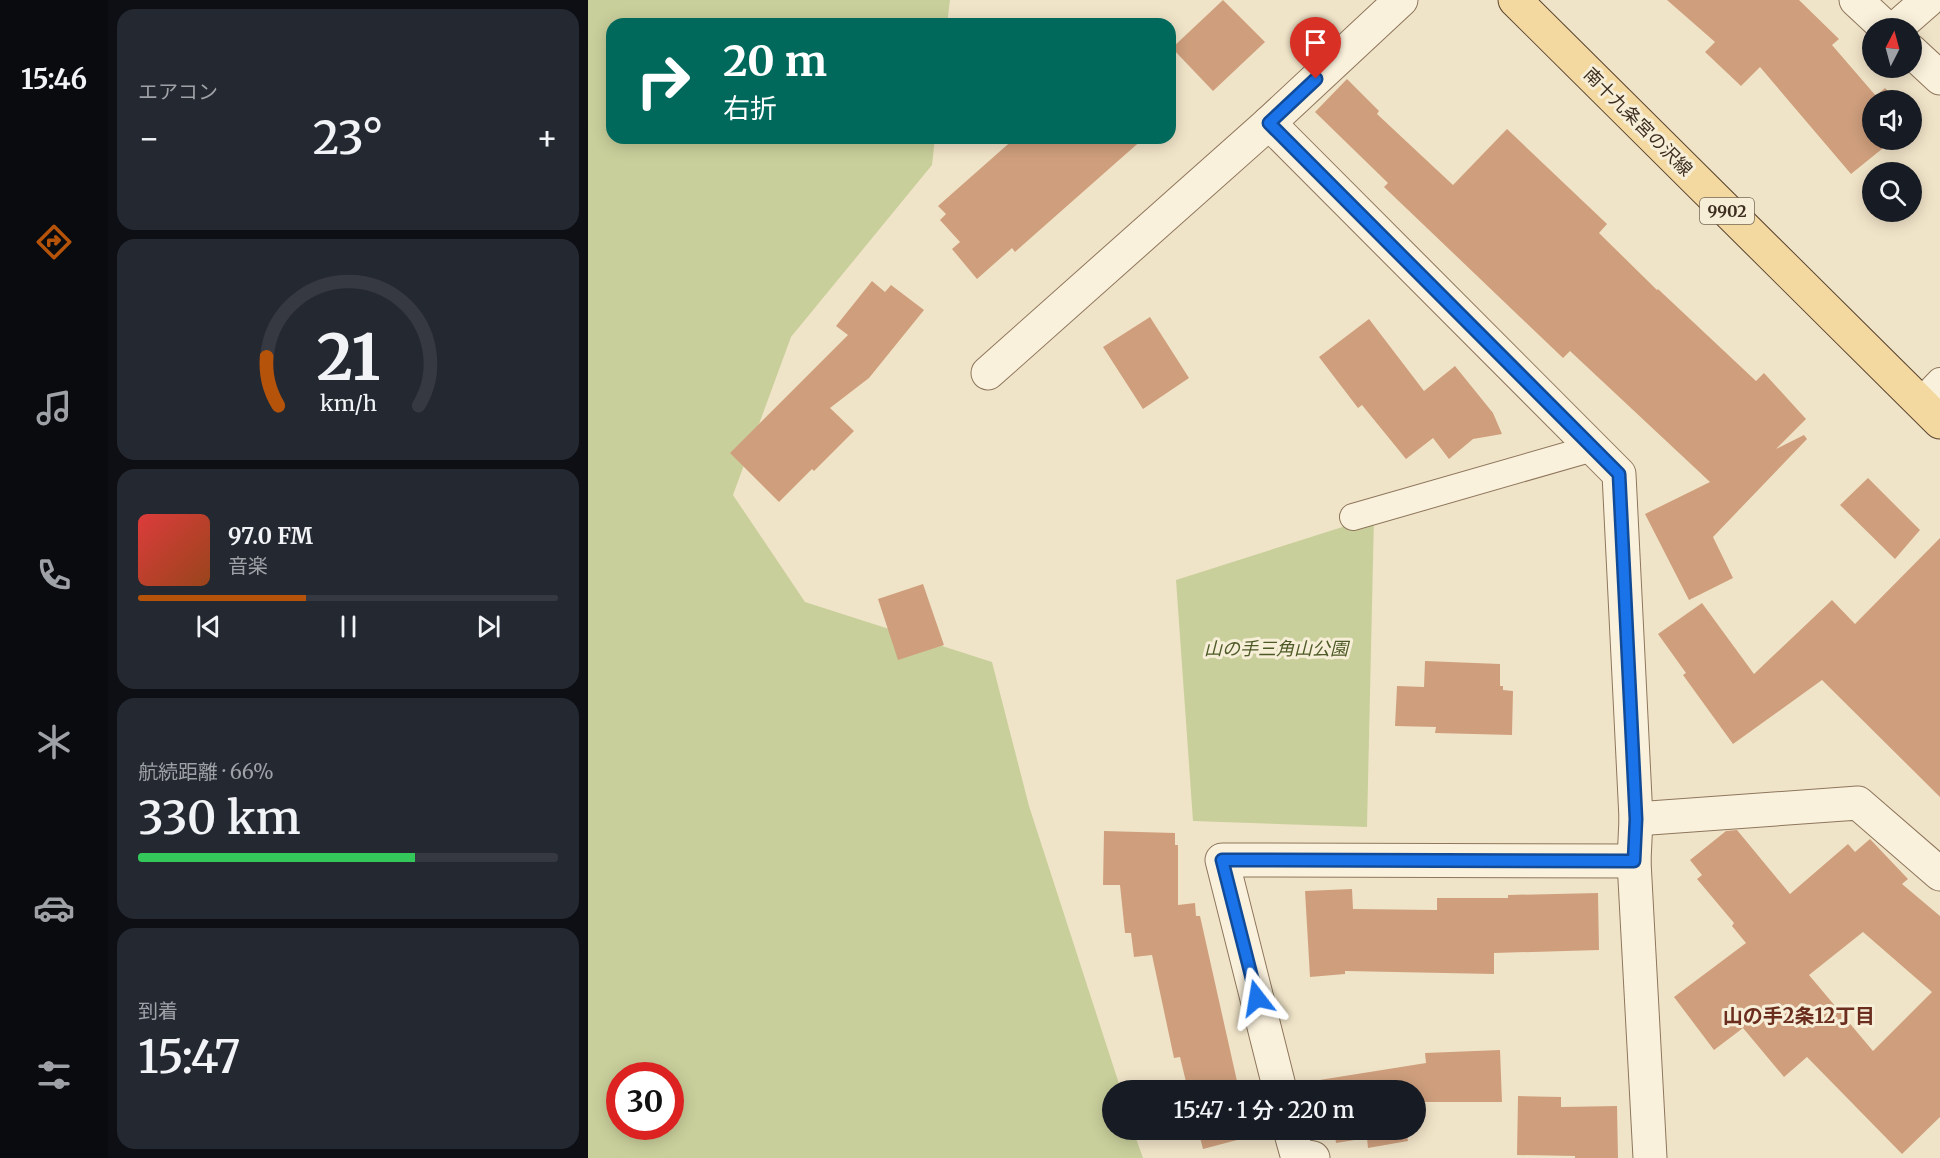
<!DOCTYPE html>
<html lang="ja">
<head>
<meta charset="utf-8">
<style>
	body { margin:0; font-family:Merriweather,"Noto Sans JP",serif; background:#242831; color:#f1f3f6; height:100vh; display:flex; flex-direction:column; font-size:22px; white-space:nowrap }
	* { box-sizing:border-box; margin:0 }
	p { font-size:20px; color:#9ea1a6 }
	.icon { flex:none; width:33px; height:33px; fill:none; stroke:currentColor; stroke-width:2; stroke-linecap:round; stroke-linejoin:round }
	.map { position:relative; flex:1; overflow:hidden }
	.panel { display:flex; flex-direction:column; gap:9px; padding:9px; background:#0d0f14; width:480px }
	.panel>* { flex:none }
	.guide { position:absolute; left:18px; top:18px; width:570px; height:126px; border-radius:18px; box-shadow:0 3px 15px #0003; background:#00695c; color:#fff; overflow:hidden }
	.needle { width:39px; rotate:6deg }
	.tools { position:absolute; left:1274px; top:18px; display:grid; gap:12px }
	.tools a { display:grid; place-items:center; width:60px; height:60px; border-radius:50%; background:#171b24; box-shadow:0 3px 15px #0003; font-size:30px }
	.speed { position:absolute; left:18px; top:1062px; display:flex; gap:12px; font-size:30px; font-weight:700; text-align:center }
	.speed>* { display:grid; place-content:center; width:78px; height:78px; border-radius:50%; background:#171b24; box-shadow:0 3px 15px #0003; line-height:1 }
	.speed .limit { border:9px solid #d22; background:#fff; color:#111 }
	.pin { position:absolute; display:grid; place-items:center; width:51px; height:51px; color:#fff; margin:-62px -26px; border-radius:50% 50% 50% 0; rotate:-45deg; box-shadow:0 0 6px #0007 }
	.pin .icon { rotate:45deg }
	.me { position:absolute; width:66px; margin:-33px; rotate:346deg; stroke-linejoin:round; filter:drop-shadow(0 0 4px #0008) }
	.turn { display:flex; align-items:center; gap:21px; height:126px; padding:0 18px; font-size:27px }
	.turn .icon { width:78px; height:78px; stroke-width:2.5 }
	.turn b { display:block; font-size:42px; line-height:51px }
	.big { font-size:45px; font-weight:600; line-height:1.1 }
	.panel .card { flex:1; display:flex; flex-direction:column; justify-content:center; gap:9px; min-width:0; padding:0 21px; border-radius:18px; background:#242831 }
	.panel .dial { align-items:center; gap:0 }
	.dial svg { height:156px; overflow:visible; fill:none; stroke:#363941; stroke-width:7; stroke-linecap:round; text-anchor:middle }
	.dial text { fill:#f1f3f6; stroke:none }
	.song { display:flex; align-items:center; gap:18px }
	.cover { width:72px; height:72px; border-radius:9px; background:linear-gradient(135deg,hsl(0 70% 55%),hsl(20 70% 35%)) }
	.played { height:6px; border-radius:3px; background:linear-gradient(90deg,#b45309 40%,#363941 40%) }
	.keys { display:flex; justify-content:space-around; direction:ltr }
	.heat { display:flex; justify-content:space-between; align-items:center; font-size:33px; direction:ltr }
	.charge { height:9px; border-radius:4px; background:linear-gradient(90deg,#34c759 66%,#363941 0) }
	.trip { position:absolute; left:514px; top:1080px; width:324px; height:60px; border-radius:30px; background:#171b24; box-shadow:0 3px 15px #0003; font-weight:600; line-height:60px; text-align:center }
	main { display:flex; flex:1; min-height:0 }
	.tab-bar { display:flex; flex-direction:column; width:108px; justify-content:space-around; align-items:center; background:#090b0e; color:#9ea1a6 }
	.tab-bar .icon { width:42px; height:42px }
	.tab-bar .active { color:#b45309 }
	.tab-bar b { font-size:27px; color:#f1f3f6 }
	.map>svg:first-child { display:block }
</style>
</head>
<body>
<main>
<nav class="tab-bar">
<b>15:46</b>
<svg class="icon active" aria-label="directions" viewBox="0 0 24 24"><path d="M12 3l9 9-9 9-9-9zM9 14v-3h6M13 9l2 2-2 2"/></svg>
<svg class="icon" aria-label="music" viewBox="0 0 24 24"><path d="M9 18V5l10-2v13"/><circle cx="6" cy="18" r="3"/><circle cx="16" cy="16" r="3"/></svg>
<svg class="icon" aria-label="phone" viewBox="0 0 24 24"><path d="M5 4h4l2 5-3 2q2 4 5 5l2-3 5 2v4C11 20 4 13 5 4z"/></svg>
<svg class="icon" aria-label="climate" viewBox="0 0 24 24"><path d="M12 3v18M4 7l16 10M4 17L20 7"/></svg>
<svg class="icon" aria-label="car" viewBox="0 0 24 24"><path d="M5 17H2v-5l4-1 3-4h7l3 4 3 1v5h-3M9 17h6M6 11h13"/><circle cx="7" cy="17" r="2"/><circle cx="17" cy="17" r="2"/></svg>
<svg class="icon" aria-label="filters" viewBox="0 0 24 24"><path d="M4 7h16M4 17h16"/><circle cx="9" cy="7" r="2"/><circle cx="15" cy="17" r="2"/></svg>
</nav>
<section class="panel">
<div class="card"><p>エアコン</p>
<div class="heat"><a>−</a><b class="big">23°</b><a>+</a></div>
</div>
<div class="card dial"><svg viewBox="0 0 100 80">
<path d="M14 69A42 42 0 1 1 86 69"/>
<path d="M14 69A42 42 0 0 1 8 44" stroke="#b45309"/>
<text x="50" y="56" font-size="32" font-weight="700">21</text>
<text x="50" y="72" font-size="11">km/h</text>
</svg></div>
<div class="card">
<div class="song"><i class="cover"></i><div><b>97.0 FM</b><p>音楽</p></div></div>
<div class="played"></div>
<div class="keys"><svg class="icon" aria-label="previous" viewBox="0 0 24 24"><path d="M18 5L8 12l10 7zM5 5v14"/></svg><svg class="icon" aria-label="pause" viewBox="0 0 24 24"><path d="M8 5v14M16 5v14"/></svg><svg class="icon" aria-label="next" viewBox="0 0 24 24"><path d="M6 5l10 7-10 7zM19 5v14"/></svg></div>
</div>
<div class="card"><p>航続距離 · 66%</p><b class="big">330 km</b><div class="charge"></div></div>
<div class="card"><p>到着</p><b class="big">15:47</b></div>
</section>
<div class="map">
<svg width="1352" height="1158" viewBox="0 0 1352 1158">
	<rect width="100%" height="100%" fill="#f0e4c8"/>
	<!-- green -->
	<g fill="#c9cf9b" fill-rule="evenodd">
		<path d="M 0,0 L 362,0 L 359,24 L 24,24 L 24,138 L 347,138 L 344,165 L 203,337 L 145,495 L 217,602 L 404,662 L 441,806 L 533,1090 L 525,1090 L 525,1130 L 545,1130 L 555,1158 L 0,1158 ZM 32,1076 L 82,1076 L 82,1126 L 32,1126 Z"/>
		<polygon points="786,517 779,827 605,821 588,580"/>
	</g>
	<!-- building -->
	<g fill="#cf9f7d" fill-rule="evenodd">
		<polygon points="635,0 677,42 625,91 584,48"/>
		<polygon points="1079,0 1211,0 1251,39 1244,45 1288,96 1297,88 1308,100 1284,100 1284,140 1305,140 1263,174 1172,67 1153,86 1117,52 1127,42"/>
		<polygon points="759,79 791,111 789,114 865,185 919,129 1019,224 1011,233 1069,290 1070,289 1168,381 1176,373 1218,419 1188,449 1216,435 1219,439 1125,537 1145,578 1101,600 1057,514 1122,482 982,351 975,358 796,187 800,183 727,112"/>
		<polygon points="427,138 556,138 427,252 424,248 389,279 364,249 372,242 352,220 358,214 350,206"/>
		<polygon points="284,281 297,292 303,285 336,310 281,378 242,408 266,431 226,471 224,469 191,502 142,453 260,335 248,326"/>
		<polygon points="562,317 601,378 555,409 515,347"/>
		<polygon points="781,319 836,391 867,366 905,413 914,434 885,439 861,459 845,438 818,459 774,405 770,408 731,357"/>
		<polygon points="1280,478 1332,530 1307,559 1252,505"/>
		<polygon points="1352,538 1352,797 1234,680 1145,744 1095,675 1098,673 1070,634 1114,603 1166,674 1244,600 1267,624"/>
		<polygon points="335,584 356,645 310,660 290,599"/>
		<polygon points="837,661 912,664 912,686 915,686 915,690 925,691 924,735 847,733 848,727 807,726 809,686 836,687"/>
		<path d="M 1149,830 L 1202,894 L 1260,844 L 1267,852 L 1282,839 L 1320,879 L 1314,884 L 1352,916 L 1352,1117 L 1314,1154 L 1219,1057 L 1196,1077 L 1155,1028 L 1126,1050 L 1086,997 L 1158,943 L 1144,926 L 1146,923 L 1109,879 L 1114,875 L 1102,860 L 1138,831 ZM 1275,932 L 1344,992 L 1285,1051 L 1221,975 Z"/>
		<polygon points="516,831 587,833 587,845 590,845 590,905 607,903 608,916 612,916 651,1090 600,1090 592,1057 586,1058 564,955 546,957 543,933 537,933 532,885 515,885"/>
		<polygon points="764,889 765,909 849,910 849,898 920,898 920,895 1010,893 1011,950 906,953 906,974 757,971 757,974 722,977 717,891"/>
		<polygon points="912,1050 914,1102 828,1102 828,1090 720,1090 719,1082 838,1063 837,1053"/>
		<polygon points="930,1096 973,1097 973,1107 1029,1106 1030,1158 987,1158 987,1156 929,1155"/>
		<polygon points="610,1130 651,1130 653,1139 615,1149"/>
		<polygon points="746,1130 818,1130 820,1141 780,1148 779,1138 748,1143"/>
	</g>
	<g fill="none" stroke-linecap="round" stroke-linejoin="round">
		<!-- lane casing -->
		<g stroke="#8d765c" stroke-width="28">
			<g id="lane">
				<polyline points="1332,402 1352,381"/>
				<polyline points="765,517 1005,448"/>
			</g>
		</g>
		<!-- street casing -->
		<g stroke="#8d765c" stroke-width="35">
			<g id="street">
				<polyline points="1268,0 1298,28"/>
				<polyline points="1308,28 1340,0"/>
				<polyline points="1323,51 1352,78"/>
				<polyline points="681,123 1031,474 1048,819 1046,861 1062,1158"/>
				<polyline points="400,373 681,123 813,0"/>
				<polyline points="1048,819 1270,803 1352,874"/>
				<polyline points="692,1090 634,860 1046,861"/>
				<polyline points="702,1130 709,1155 725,1158"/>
			</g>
		</g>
		<!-- primary casing -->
		<g stroke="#5b4430" stroke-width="35">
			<polyline id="primary" points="927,0 1352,422"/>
		</g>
		<!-- lane -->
		<use href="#lane" stroke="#faf1dc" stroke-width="26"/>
		<!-- street -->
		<use href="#street" stroke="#faf1dc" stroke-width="33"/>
		<!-- primary -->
		<use href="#primary" stroke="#f3d9a0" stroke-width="33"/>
	</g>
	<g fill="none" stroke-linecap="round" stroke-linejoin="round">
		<!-- route casing -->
		<g stroke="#114b97" stroke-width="15">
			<polyline id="route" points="669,998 634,860 1046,861 1048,819 1031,474 681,123 728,79"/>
		</g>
		<!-- route -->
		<use href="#route" stroke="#1a73e8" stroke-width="10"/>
	</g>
	<g text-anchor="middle" stroke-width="6" stroke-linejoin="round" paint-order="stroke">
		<!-- shield labels -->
		<rect fill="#f7eed8" stroke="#756857" stroke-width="1.5" x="1112" y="198" width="54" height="26" rx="4.5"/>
		<g font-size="16" font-weight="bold" fill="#3d2e20">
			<text x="1139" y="217">9902</text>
		</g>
		<!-- street labels -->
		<g font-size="18" fill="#3d2e20" stroke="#f7eed8">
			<text transform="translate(1050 122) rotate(45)" y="6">南十九条宮の沢線</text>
		</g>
		<!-- park labels -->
		<g font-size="18" font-style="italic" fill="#4d5a26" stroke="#f7eed8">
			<text x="688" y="655">山の手三角山公園</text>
		</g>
		<!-- neighbourhood labels -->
		<g font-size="20" font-weight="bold" fill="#6b2e1e" stroke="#f7eed8">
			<text x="1211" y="1023">山の手2条12丁目</text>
		</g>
	</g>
</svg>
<div class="tools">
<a><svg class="needle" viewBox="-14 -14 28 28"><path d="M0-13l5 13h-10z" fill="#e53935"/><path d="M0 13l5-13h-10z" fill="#9ea1a6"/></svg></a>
<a><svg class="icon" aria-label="sound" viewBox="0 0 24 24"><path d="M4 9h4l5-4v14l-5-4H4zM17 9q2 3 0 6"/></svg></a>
<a><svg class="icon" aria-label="search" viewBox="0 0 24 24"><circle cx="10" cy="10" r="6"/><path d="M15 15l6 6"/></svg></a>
</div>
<div class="speed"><div class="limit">30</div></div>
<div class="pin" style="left:728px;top:79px;background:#d93025"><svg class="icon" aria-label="arrive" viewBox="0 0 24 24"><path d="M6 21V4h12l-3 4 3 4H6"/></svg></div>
<svg class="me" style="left:669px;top:998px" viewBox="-20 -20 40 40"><path d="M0-17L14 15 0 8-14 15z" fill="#1a73e8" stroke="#fff" stroke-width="4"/></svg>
<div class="trip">15:47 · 1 分 · 220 m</div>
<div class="guide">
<div class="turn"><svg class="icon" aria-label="right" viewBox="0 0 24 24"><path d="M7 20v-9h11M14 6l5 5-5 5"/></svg><div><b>20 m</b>右折</div></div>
</div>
</div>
</main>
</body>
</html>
